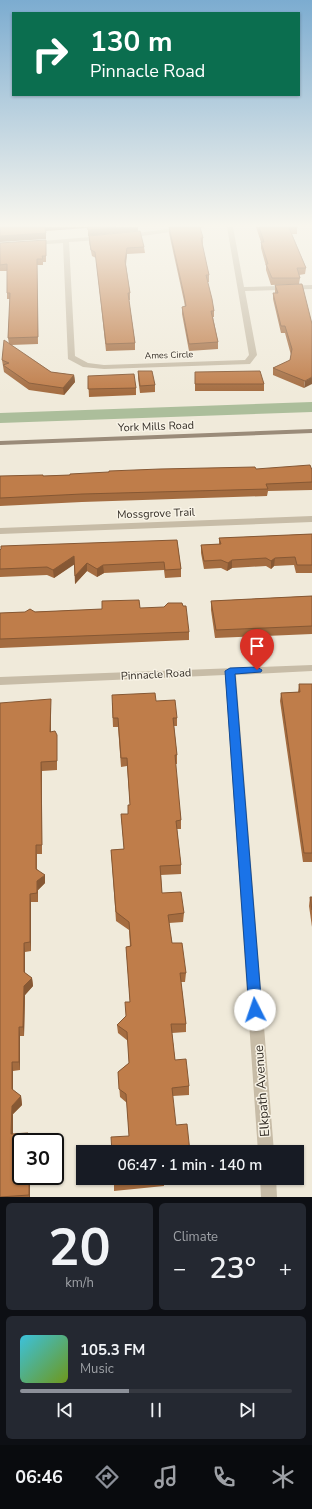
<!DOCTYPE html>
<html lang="en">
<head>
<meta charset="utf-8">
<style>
	body { margin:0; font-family:"Nunito Sans",sans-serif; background:#242831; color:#f1f3f6; height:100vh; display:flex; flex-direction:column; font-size:15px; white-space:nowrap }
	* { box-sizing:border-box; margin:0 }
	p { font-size:13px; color:#9ea1a6 }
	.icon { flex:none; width:22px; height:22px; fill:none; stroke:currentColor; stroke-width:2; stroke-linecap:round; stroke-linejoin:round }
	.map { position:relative; height:1197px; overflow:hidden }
	.panel { display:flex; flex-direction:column; gap:6px; padding:6px; background:#0d0f14; flex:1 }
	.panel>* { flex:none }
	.hud { position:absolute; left:12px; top:12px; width:288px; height:84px; border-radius:0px; box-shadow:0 1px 3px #0004; background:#0b6e4f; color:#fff; overflow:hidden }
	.speed { position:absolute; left:12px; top:1133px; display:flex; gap:8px; font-size:20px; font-weight:700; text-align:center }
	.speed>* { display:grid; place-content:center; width:52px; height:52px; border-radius:50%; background:#171b24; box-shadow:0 1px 3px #0004; line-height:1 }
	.speed .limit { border:2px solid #111; border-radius:6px; background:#fff; color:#111 }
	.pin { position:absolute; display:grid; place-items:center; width:34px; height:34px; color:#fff; margin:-41px -17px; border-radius:50% 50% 50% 0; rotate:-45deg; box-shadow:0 0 4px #0007 }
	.pin .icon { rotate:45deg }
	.me { position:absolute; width:44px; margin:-22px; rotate:356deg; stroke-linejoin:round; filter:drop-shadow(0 0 3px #0008) }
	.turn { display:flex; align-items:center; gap:14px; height:84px; padding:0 12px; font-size:18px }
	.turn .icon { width:52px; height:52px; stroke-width:2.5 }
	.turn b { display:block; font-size:28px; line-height:34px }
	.big { font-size:30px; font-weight:600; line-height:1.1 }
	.panel .tile { flex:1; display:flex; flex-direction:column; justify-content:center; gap:6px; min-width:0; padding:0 14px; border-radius:6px; background:#242831 }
	.panel .dial { align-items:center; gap:0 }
	.dial b { font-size:52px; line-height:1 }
	.song { display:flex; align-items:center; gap:12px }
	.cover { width:48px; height:48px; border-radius:6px; background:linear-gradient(135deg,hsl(190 70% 55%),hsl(80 70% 35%)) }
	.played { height:4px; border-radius:2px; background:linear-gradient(90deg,#8c9099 40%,#363941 40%) }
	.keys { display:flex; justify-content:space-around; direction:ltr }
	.heat { display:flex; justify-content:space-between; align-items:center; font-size:22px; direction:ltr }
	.panel .tiles { flex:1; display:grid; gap:6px; grid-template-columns:1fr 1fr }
	.tile:last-child { grid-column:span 2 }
	.trip { position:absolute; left:76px; top:1145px; width:228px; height:40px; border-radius:0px; background:#171b24; box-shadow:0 1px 3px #0004; font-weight:600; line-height:40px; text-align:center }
	.tabs { display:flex; height:64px; justify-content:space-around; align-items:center; background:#090b0e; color:#9ea1a6 }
	.tabs .icon { width:28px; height:28px }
	.tabs .selected { color:#8c9099 }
	.tabs b { font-size:18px; color:#f1f3f6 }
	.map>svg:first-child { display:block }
</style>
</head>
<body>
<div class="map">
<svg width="312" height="1197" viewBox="0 0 312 1197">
	<rect width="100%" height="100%" fill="#f0eada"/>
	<!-- green -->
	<polygon fill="#acbe9b" points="312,402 312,412 0,423 0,413"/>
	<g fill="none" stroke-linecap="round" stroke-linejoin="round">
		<!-- minor -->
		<g fill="#c7bca7" fill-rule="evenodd">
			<polygon points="185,227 206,227 128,238 125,236 128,234"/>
			<polygon points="227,227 233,227 244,287 312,285 312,289 245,291 257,355 250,364 104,369 83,367 68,359 63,243 32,245 30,244 30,242 102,236 105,238 102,240 69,242 75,356 88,363 104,365 245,360 249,355"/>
			<polygon points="312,516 312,522 0,534 0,528"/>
			<polygon points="312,665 312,671 236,675 274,1152 258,1152 225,675 0,685 0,677"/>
			<polygon points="260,1178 276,1178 277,1197 261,1197"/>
		</g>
		<!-- secondary -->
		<polygon fill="#9a8b79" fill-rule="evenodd" points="312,429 312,433 0,445 0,441"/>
	</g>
	<!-- wall -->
	<g fill="#a46c40">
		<polygon points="169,227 203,238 203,244 202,244 209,275 209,282 207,282 214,311 214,317 213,317 218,342 218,349 189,351 182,314 182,307 185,307 184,301 169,233"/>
		<polygon points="256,227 297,227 297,234 292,234 306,268 305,274 299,275 300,278 299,284 271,285 266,270 266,266 261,248 261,242"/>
		<polygon points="89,236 144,247 145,253 127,254 126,265 130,293 130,300 129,300 135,343 135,350 106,351 96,258 92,256 89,242"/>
		<polygon points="0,243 46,246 46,262 43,262 43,265 37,265 38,344 11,345 51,372 74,375 75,382 64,395 29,390 4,372 2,360 9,344 8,338 10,299 7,299 7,271 0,271"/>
		<polygon points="275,285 312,324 304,388 273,375 273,368 290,360 291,355 285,333 281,333 273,299 273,293 275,293"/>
		<polygon points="138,371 155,385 155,392 140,393 138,378"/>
		<polygon points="195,372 264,384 264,391 195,391"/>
		<polygon points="88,376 136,388 136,395 89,397"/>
		<polygon points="256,469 312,470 312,490 268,491 267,496 82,502 0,506 0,476 43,476"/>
		<polygon points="312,534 312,573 296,573 294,565 274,566 271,569 266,566 232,568 227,571 221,568 204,569 201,553 201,545 219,544 219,538"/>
		<polygon points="177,540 181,569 181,577 165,578 164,570 104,573 97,577 87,571 75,584 74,564 54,578 47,575 0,577 0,550"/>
		<polygon points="312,596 312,634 215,638 211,610 211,601"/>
		<polygon points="140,608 189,632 189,640 0,648 0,613"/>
		<polygon points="299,684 312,684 312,862 303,862 280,701 281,693 298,692"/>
		<polygon points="156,701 177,718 177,726 174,726 177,755 177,764 175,764 181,820 181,829 177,829 181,865 181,874 161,875 162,893 184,913 183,922 169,923 172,943 186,973 185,982 181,982 186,1024 186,1032 172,1033 175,1060 189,1086 189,1095 173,1096 129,1136 127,1103 120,1097 118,1072 129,1063 128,1041 118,1033 117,1025 126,1016 130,1002 126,947 130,946 129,930 116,921 111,850 124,849 121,814 128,814 128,805 130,805 127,766 121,767 118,727 113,727 112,703"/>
		<polygon points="0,703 51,708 51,732 57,735 57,770 42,771 42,854 37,854 37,869 45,883 38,890 38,902 31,902 31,951 25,952 25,973 32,978 33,986 25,995 24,1036 20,1036 20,1070 13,1071 13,1090 21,1096 22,1105 13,1114 13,1134 21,1176 30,1176 30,1197 0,1197"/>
		<polygon points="310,897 312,897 312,927 309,906"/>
		<polygon points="114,1178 192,1178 192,1181 164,1183 164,1186 114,1191"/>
	</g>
	<!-- shaded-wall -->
	<g fill="#865834">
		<polygon points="45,227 87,227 87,228 46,231 46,239 0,242 0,236"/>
		<polygon points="116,227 138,227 138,231 88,236 88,230"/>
		<polygon points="127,248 127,254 125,267 125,261"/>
		<polygon points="74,375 75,382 64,395 63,388"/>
		<polygon points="312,377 312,384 304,388 305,381"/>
		<polygon points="74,556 75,564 54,578 53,570"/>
		<polygon points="275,558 274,566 271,569 271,561"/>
		<polygon points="232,560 232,568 227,571 228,563"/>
		<polygon points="87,563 87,571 75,584 75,576"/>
		<polygon points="103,565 104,573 97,577 97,569"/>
		<polygon points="51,699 51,740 50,732"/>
		<polygon points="41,762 42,771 42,854 42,845"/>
		<polygon points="45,875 45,883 38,890 38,902 37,881"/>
		<polygon points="30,894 31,902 31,951 30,942"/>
		<polygon points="24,943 25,952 25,981 24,972"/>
		<polygon points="32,978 33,986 25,995 24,1036 23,1027 24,986"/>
		<polygon points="19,1027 20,1036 20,1070 19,1062"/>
		<polygon points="12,1062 13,1071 13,1097 12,1089"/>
		<polygon points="21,1096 22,1105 13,1114 13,1142 11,1134 12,1106"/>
		<rect x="29" y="1176" width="1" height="21"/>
	</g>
	<!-- building -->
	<g fill="#bf7d4a" stroke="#865834">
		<polygon points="0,227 45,227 46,233 0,236"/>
		<polygon points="87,227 116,227 88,230"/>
		<polygon points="169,227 200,227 203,238 201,238 209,275 206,275 212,299 214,311 211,311 218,342 189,344 182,307 186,306 184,295"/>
		<polygon points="259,227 297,227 297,228 289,228 306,268 297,268 300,278 272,278 266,264 268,264 261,242 264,242"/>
		<polygon points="140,231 144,247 127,248 125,261 130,293 128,293 135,343 106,344 95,252 91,250 89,236"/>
		<polygon points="46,240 46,256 42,256 43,259 37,259 38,337 8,338 10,293 7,293 7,264 0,265 0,243"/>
		<polygon points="302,284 312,324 312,377 305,381 273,368 290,360 292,349 285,326 281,326 273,293 278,293 275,285"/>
		<polygon points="4,340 51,372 74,375 63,388 29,383 3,365 9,363 2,360"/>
		<polygon points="138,371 152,371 155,385 140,386"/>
		<polygon points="260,371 264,384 195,384 195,372"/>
		<polygon points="134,374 136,388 88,389 88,376"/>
		<polygon points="310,465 312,470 312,482 266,484 268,489 82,494 0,498 0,476 43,475 43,476 70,475 70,474 109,472 109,471 160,469 255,467 256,469"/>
		<polygon points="312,534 312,565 297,565 295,557 275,558 271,561 266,558 232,560 228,563 221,560 204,561 201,545 221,544 219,538"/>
		<polygon points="177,540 181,569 165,570 164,562 103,565 97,569 87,563 75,576 74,556 53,570 47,567 0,569 0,550 1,549 1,546"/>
		<polygon points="312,596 312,626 216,630 211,601"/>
		<polygon points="139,600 140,608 164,607 168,603 182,603 183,606 186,606 189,632 0,639 0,613 25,612 30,609 35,612 102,609 102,601"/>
		<polygon points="299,684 312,684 312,853 304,853 281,693 300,692"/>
		<polygon points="155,693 156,701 175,700 177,718 173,718 177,755 175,755 181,820 176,821 181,865 160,866 162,893 181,892 184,913 168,915 172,943 182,943 186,973 180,973 186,1024 171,1024 175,1060 186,1059 189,1086 172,1088 176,1125 187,1124 190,1152 112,1152 111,1137 129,1136 126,1094 119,1089 118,1072 129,1063 127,1032 117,1025 126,1016 125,1002 130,1002 126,947 131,946 129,922 116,912 111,850 124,849 121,814 128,814 128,805 130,805 127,758 121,758 118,718 113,718 112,695"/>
		<polygon points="51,699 50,732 55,731 57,735 57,761 41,762 42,845 36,845 36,869 45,875 37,881 37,893 30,894 30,942 24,943 24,972 32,978 24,986 23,1027 19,1027 19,1062 12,1062 12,1089 21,1096 12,1106 11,1134 28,1133 28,1142 21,1142 21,1176 29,1176 29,1195 0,1197 0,703"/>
		<polygon points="310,897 312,897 312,910"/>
		<polygon points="114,1178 163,1178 114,1183"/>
	</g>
	<!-- sky -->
	<linearGradient id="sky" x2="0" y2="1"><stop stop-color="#7cacd0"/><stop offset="0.57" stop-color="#f8f6ee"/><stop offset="1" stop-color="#f8f6ee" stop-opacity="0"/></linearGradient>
	<rect width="312" height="395" fill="url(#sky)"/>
	<!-- route -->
	<polygon fill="#1a73e8" stroke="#114b97" points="257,667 262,670 261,672 235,674 262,1010 260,1014 255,1016 251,1014 249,1010 225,671 230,668"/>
	<g text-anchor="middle" stroke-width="3" stroke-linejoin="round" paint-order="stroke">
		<!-- far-street labels -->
		<g font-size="9" fill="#342e27" stroke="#f8f3e6">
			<text transform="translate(169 355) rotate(-2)" y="3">Ames Circle</text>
		</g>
		<!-- street labels -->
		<g font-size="11" fill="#342e27" stroke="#f8f3e6">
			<text transform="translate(156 426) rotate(-2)" y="4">York Mills Road</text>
			<text transform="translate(156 513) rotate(-2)" y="4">Mossgrove Trail</text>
			<text transform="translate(156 674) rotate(-3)" y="4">Pinnacle Road</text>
		</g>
		<!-- near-street labels -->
		<g font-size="13" fill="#342e27" stroke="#f8f3e6">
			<text transform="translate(261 1091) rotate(-94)" y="5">Elkpath Avenue</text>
		</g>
	</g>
</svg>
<div class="speed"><div class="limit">30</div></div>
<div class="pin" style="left:257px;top:670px;background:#d93025"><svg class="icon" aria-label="arrive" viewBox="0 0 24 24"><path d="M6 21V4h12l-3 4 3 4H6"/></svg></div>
<svg class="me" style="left:255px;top:1010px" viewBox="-20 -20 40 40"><circle r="19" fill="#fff"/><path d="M0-13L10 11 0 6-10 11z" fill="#1a73e8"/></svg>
<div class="trip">06:47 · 1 min · 140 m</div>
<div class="hud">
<div class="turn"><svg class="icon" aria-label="right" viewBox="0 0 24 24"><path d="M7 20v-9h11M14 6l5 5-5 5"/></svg><div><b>130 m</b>Pinnacle Road</div></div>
</div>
</div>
<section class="panel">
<div class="tiles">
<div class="tile dial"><b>20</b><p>km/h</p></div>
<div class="tile"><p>Climate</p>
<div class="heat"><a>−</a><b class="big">23°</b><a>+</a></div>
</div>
<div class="tile">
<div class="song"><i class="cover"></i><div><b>105.3 FM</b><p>Music</p></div></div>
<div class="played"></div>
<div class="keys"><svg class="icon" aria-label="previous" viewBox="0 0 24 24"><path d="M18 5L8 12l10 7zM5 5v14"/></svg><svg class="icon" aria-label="pause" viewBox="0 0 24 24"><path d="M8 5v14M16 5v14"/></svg><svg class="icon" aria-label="next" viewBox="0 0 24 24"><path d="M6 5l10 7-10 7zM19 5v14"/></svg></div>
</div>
</div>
</section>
<nav class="tabs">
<b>06:46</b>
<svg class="icon selected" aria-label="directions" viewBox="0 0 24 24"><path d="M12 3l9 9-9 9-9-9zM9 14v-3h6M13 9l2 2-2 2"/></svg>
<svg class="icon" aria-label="music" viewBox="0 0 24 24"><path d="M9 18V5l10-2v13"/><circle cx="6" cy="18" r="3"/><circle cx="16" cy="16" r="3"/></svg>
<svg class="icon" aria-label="phone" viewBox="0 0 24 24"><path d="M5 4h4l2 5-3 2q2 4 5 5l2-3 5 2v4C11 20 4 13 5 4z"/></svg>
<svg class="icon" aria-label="climate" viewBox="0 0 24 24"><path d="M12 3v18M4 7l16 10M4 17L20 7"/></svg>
</nav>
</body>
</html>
